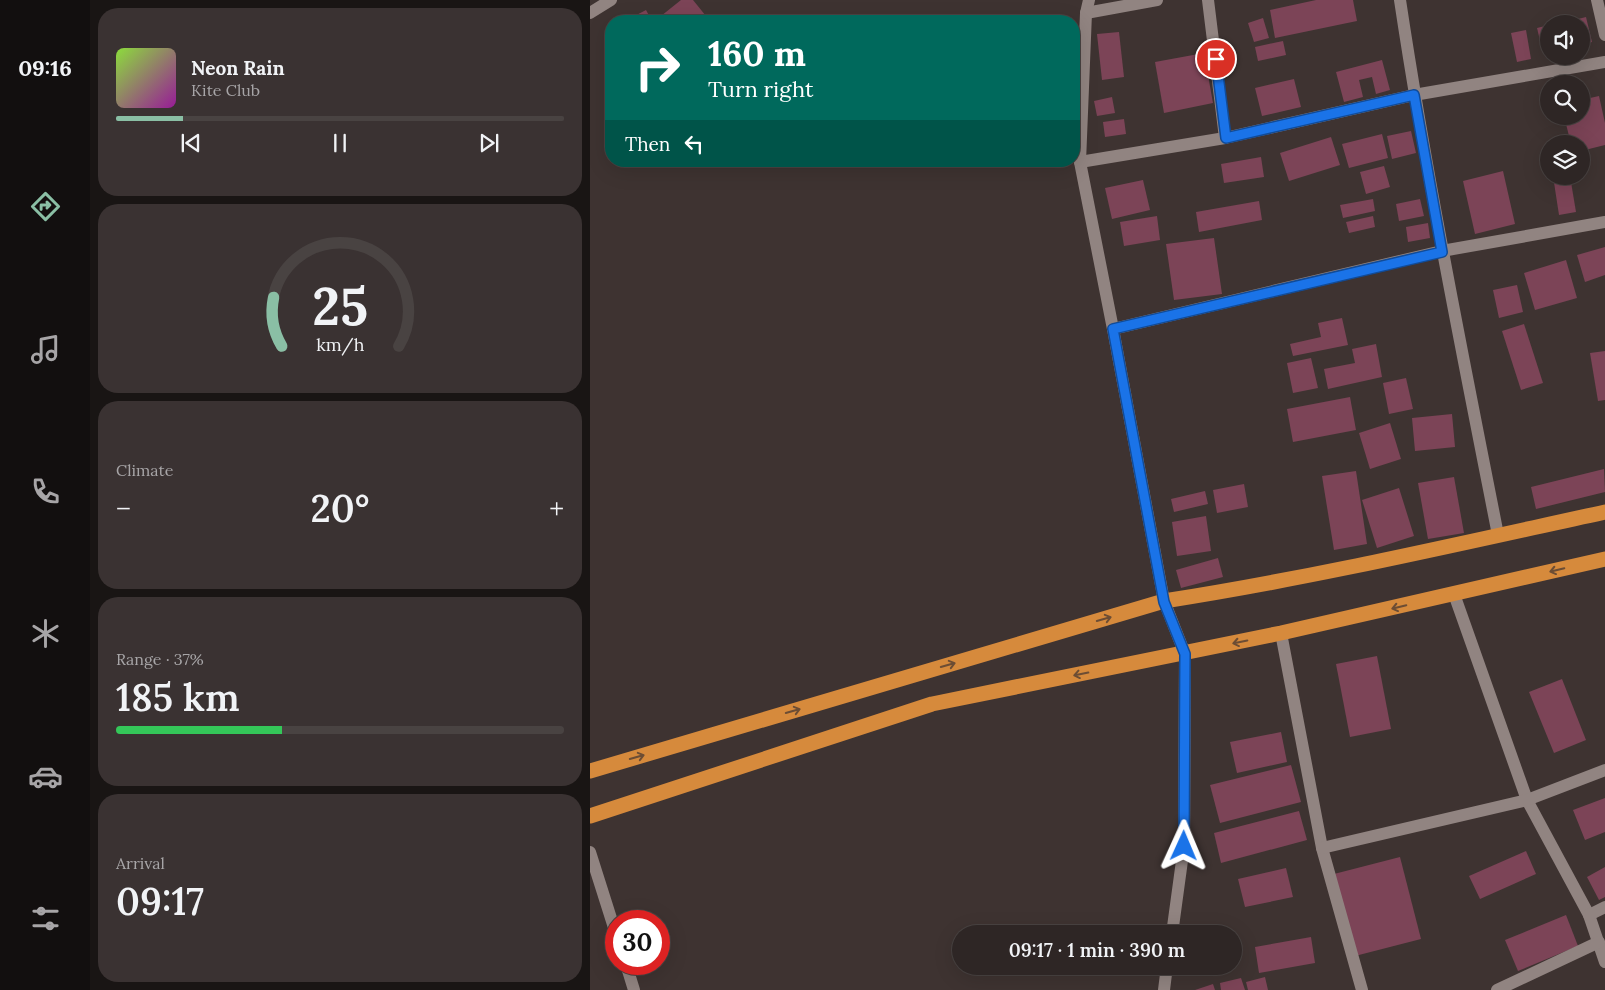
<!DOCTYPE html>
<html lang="en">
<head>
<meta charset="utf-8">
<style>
	body { margin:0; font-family:Lora,serif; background:#3a3232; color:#f1f3f6; height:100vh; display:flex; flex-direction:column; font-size:19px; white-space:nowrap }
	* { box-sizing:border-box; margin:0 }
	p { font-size:16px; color:#a7a5a7 }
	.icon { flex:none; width:28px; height:28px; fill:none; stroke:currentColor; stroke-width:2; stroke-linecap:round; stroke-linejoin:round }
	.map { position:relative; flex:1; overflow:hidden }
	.side { display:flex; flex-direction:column; gap:8px; padding:8px; background:#191514; width:500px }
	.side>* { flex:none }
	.top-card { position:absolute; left:15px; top:15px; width:475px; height:152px; border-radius:20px; box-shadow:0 5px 20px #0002,0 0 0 1px #494342; background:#00695c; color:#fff; overflow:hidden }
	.fabs { position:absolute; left:950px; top:15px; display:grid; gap:10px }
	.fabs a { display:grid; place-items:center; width:50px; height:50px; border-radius:50%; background:#2e2625; box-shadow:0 5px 20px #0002,0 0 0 1px #494342; font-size:25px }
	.speed { position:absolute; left:15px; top:910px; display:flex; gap:10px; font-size:25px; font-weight:700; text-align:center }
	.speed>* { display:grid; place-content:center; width:65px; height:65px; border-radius:50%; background:#2e2625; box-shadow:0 5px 20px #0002,0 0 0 1px #494342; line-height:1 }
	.speed .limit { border:8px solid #d22; background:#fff; color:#111 }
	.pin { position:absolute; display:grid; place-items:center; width:42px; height:42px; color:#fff; margin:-21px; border:2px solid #fff; border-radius:50%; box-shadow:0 1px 5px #0007 }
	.me { position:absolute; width:55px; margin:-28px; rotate:1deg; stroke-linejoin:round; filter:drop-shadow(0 0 4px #0008) }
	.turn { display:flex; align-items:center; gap:18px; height:105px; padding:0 20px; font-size:22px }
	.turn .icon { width:65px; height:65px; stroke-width:2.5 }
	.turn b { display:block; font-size:35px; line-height:42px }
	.then { display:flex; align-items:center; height:48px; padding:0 20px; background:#0003; gap:10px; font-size:19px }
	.big { font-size:38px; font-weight:600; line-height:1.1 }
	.side .tile { flex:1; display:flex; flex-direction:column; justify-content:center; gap:8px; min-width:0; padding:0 18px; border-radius:20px; background:#3a3232 }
	.side .dial { align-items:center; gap:0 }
	.dial svg { height:130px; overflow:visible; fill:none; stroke:#494342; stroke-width:7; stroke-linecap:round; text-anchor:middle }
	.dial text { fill:#f1f3f6; stroke:none }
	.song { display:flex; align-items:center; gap:15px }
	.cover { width:60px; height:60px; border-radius:8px; background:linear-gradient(135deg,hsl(90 70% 55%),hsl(300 70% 35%)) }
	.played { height:5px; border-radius:2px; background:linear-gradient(90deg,#8abfa5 15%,#494342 15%) }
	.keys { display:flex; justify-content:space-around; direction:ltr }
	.heat { display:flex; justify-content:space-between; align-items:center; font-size:28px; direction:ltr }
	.charge { height:8px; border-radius:4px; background:linear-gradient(90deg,#34c759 37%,#494342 0) }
	.trip { position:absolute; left:362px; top:925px; width:290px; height:50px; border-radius:25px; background:#2e2625; box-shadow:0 5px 20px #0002,0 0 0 1px #494342; font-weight:600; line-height:50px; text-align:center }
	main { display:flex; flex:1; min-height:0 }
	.dock { display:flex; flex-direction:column; width:90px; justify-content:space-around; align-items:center; background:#120f0f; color:#a7a5a7 }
	.dock .icon { width:35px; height:35px }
	.dock .selected { color:#8abfa5 }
	.dock b { font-size:22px; color:#f1f3f6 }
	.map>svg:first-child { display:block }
</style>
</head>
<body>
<main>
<nav class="dock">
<b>09:16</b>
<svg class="icon selected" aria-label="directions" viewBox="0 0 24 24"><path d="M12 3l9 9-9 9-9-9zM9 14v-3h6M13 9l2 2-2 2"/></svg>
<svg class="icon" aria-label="music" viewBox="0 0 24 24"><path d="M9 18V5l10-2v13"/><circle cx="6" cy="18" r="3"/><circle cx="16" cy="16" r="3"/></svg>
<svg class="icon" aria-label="phone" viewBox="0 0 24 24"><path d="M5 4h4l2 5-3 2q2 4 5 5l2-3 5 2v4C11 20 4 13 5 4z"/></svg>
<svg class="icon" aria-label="climate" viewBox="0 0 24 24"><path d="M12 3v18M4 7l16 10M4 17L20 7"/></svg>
<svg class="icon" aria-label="car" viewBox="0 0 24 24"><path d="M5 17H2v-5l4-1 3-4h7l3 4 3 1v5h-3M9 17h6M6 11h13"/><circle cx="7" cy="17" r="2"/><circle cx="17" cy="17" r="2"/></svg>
<svg class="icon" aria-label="filters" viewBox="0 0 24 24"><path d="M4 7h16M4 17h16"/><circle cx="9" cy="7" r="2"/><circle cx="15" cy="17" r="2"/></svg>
</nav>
<section class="side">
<div class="tile">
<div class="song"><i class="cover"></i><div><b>Neon Rain</b><p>Kite Club</p></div></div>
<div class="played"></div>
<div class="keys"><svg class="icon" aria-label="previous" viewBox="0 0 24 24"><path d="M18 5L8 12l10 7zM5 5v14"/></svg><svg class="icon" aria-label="pause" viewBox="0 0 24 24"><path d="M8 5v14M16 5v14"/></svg><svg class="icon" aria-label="next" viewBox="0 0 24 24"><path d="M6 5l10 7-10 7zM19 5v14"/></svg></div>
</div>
<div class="tile dial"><svg viewBox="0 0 100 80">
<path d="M14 69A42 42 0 1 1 86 69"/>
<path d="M14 69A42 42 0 0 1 9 39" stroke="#8abfa5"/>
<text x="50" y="56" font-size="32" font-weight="700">25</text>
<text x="50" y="72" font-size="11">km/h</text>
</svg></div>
<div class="tile"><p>Climate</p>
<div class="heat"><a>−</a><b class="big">20°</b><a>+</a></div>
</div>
<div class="tile"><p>Range · 37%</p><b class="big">185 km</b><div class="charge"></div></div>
<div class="tile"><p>Arrival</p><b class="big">09:17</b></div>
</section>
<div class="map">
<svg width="1015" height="990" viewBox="0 0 1015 990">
	<rect width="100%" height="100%" fill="#3e3331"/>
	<!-- building -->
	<g fill="#7c4457">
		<polygon points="91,0 103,0 120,21 75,21 71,16"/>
		<polygon points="726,0 763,0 767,21 685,38 680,10"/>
		<polygon points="56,10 62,21 35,21"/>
		<polygon points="996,17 1002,42 991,45 991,24 968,24"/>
		<polygon points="673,18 679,38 664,42 658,23"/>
		<polygon points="959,25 959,52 953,53 947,28"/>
		<polygon points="936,30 941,59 927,62 921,33"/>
		<polygon points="529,32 534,77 512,80 507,34"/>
		<polygon points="693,41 696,55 668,61 665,47"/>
		<polygon points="614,53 623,103 574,113 565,62"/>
		<polygon points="792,60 800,90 786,94 782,77 769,80 773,97 754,102 746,72"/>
		<polygon points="704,79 711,107 672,116 665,88"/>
		<polygon points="1009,96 1015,123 1015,145 991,151 991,144 981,144 974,116 991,116 991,100"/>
		<polygon points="522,97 525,113 507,116 504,101"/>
		<polygon points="534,119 536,134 515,137 513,122"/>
		<polygon points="821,131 826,153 802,159 797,136"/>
		<polygon points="792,134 798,158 759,168 752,144"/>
		<polygon points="741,137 750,165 699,181 690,153"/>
		<polygon points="671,157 674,177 634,183 631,164"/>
		<polygon points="794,166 800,187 776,194 770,172"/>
		<polygon points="913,171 925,224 885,234 873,181"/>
		<polygon points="963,176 980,176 986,212 969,215"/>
		<polygon points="553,180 560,210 522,219 515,188"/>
		<polygon points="783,199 785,211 753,218 750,205"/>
		<polygon points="830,199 834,216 809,221 806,204"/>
		<polygon points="669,201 672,220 609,232 606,212"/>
		<polygon points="567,216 570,240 534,246 530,222"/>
		<polygon points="783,216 785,227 759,233 756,222"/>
		<polygon points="838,223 840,238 818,242 816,227"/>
		<polygon points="624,238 632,294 584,300 576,244"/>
		<polygon points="1015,247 1015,275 995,282 987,255"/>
		<polygon points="976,260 987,298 945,310 934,273"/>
		<polygon points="927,285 933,312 909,318 903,290"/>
		<polygon points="752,318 758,345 703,356 700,344 731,337 728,323"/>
		<polygon points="934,324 953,383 931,390 912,331"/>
		<polygon points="786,344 792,377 738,389 734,369 765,363 762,349"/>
		<polygon points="1015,351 1015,400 1008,401 1000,353"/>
		<polygon points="721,358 728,388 703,393 697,363"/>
		<polygon points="816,378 823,409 799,414 793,383"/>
		<polygon points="760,397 766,430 703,442 697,409"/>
		<polygon points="862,414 865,447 825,451 822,418"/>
		<polygon points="800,423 811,459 780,469 769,433"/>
		<polygon points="1014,469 1015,492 946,509 941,487"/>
		<polygon points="766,471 777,544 744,550 732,476"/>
		<polygon points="864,477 874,533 838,539 828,483"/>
		<polygon points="654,484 658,507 627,513 623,490"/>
		<polygon points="809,488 824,536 787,548 772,500"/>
		<polygon points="615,491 618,504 584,512 581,499"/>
		<polygon points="616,516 621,551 587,556 582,522"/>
		<polygon points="628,558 633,577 591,588 586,570"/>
		<polygon points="787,656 801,729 760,737 746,664"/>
		<polygon points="972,679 996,740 964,753 939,692"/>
		<polygon points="691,732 697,762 647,773 640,742"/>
		<polygon points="701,765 711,802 630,823 620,785"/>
		<polygon points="1015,798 1015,832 995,840 983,810"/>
		<polygon points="709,811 717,840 631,863 624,833"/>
		<polygon points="936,851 946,874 890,899 879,876"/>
		<polygon points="810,857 831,939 765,956 744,874"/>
		<polygon points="1015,867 1015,897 1009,900 997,877"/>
		<polygon points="696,868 703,897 655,907 648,879"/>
		<polygon points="976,915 988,946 928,971 915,940"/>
		<polygon points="721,937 725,963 669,973 665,947"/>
		<polygon points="675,977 678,990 658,990 656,982"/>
		<polygon points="651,978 655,990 631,990 630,983"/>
		<polygon points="623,984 625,990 605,990"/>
	</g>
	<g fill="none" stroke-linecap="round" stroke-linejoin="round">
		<!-- minor -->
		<g stroke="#918481" stroke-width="12">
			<polyline points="499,0 496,13 490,162 523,329 574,601 595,654 594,846 582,934"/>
			<polyline points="618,0 635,138"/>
			<path d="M 810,0 C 837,179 873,357 908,535"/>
			<polyline points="1007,0 1015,35"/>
			<polyline points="0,13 21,0"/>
			<polyline points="496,13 567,0"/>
			<polyline points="490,162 635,138 824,95 1015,62"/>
			<polyline points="523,329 852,251 1015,222"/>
			<polyline points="864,594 937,800 999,915 1015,962"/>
			<polyline points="691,633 732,848 772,990"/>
			<polyline points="732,848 937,800 1015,770"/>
			<polyline points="0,852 26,934"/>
			<polyline points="999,915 1015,907"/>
			<polyline points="36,964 44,990"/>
			<polyline points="574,990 577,966"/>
			<polyline points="907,990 1009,942"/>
		</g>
		<!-- highway -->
		<g stroke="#d68a3c" stroke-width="15">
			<path d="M 0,771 L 574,601 C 722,578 868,544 1015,512"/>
			<polyline points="0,816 342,704 691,633 1015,559"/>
		</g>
	</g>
	<!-- one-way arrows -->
	<defs><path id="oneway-shaft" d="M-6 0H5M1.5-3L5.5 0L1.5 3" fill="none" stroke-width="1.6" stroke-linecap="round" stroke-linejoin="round" transform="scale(1.25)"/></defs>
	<g stroke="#6c4d34">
		<use href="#oneway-shaft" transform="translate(967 570) rotate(167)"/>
		<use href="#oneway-shaft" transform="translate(809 607) rotate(167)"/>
		<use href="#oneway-shaft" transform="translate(514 619) rotate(-16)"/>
		<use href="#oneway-shaft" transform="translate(650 642) rotate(168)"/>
		<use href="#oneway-shaft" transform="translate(358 665) rotate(-16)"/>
		<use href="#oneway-shaft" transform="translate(491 674) rotate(169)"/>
		<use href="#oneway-shaft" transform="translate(203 711) rotate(-16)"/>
		<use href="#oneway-shaft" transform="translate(47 757) rotate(-16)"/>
	</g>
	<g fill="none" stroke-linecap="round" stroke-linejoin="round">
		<!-- route casing -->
		<g stroke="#114b97" stroke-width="12">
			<polyline id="route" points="594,846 595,654 574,602 523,329 852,252 824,95 636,138 626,59"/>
		</g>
		<!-- route -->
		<use href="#route" stroke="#1a73e8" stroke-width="9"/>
	</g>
</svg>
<div class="fabs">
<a><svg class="icon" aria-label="sound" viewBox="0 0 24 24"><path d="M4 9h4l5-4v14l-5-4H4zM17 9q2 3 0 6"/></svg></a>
<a><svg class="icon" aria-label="search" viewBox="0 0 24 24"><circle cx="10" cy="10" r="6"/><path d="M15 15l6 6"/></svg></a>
<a><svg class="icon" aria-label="layers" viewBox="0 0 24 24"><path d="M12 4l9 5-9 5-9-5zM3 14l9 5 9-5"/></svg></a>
</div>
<div class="speed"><div class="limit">30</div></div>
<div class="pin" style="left:626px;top:59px;background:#d93025"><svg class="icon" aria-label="arrive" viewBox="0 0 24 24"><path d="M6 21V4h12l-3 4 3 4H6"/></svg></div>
<svg class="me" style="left:594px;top:846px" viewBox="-20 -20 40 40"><path d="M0-17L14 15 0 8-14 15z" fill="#1a73e8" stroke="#fff" stroke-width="4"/></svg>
<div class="trip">09:17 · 1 min · 390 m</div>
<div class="top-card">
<div class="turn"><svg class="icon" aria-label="right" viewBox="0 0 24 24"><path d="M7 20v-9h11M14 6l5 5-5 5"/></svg><div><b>160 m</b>Turn right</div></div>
<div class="then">Then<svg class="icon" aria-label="left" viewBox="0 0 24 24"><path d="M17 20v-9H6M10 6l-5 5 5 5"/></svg></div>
</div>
</div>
</main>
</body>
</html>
